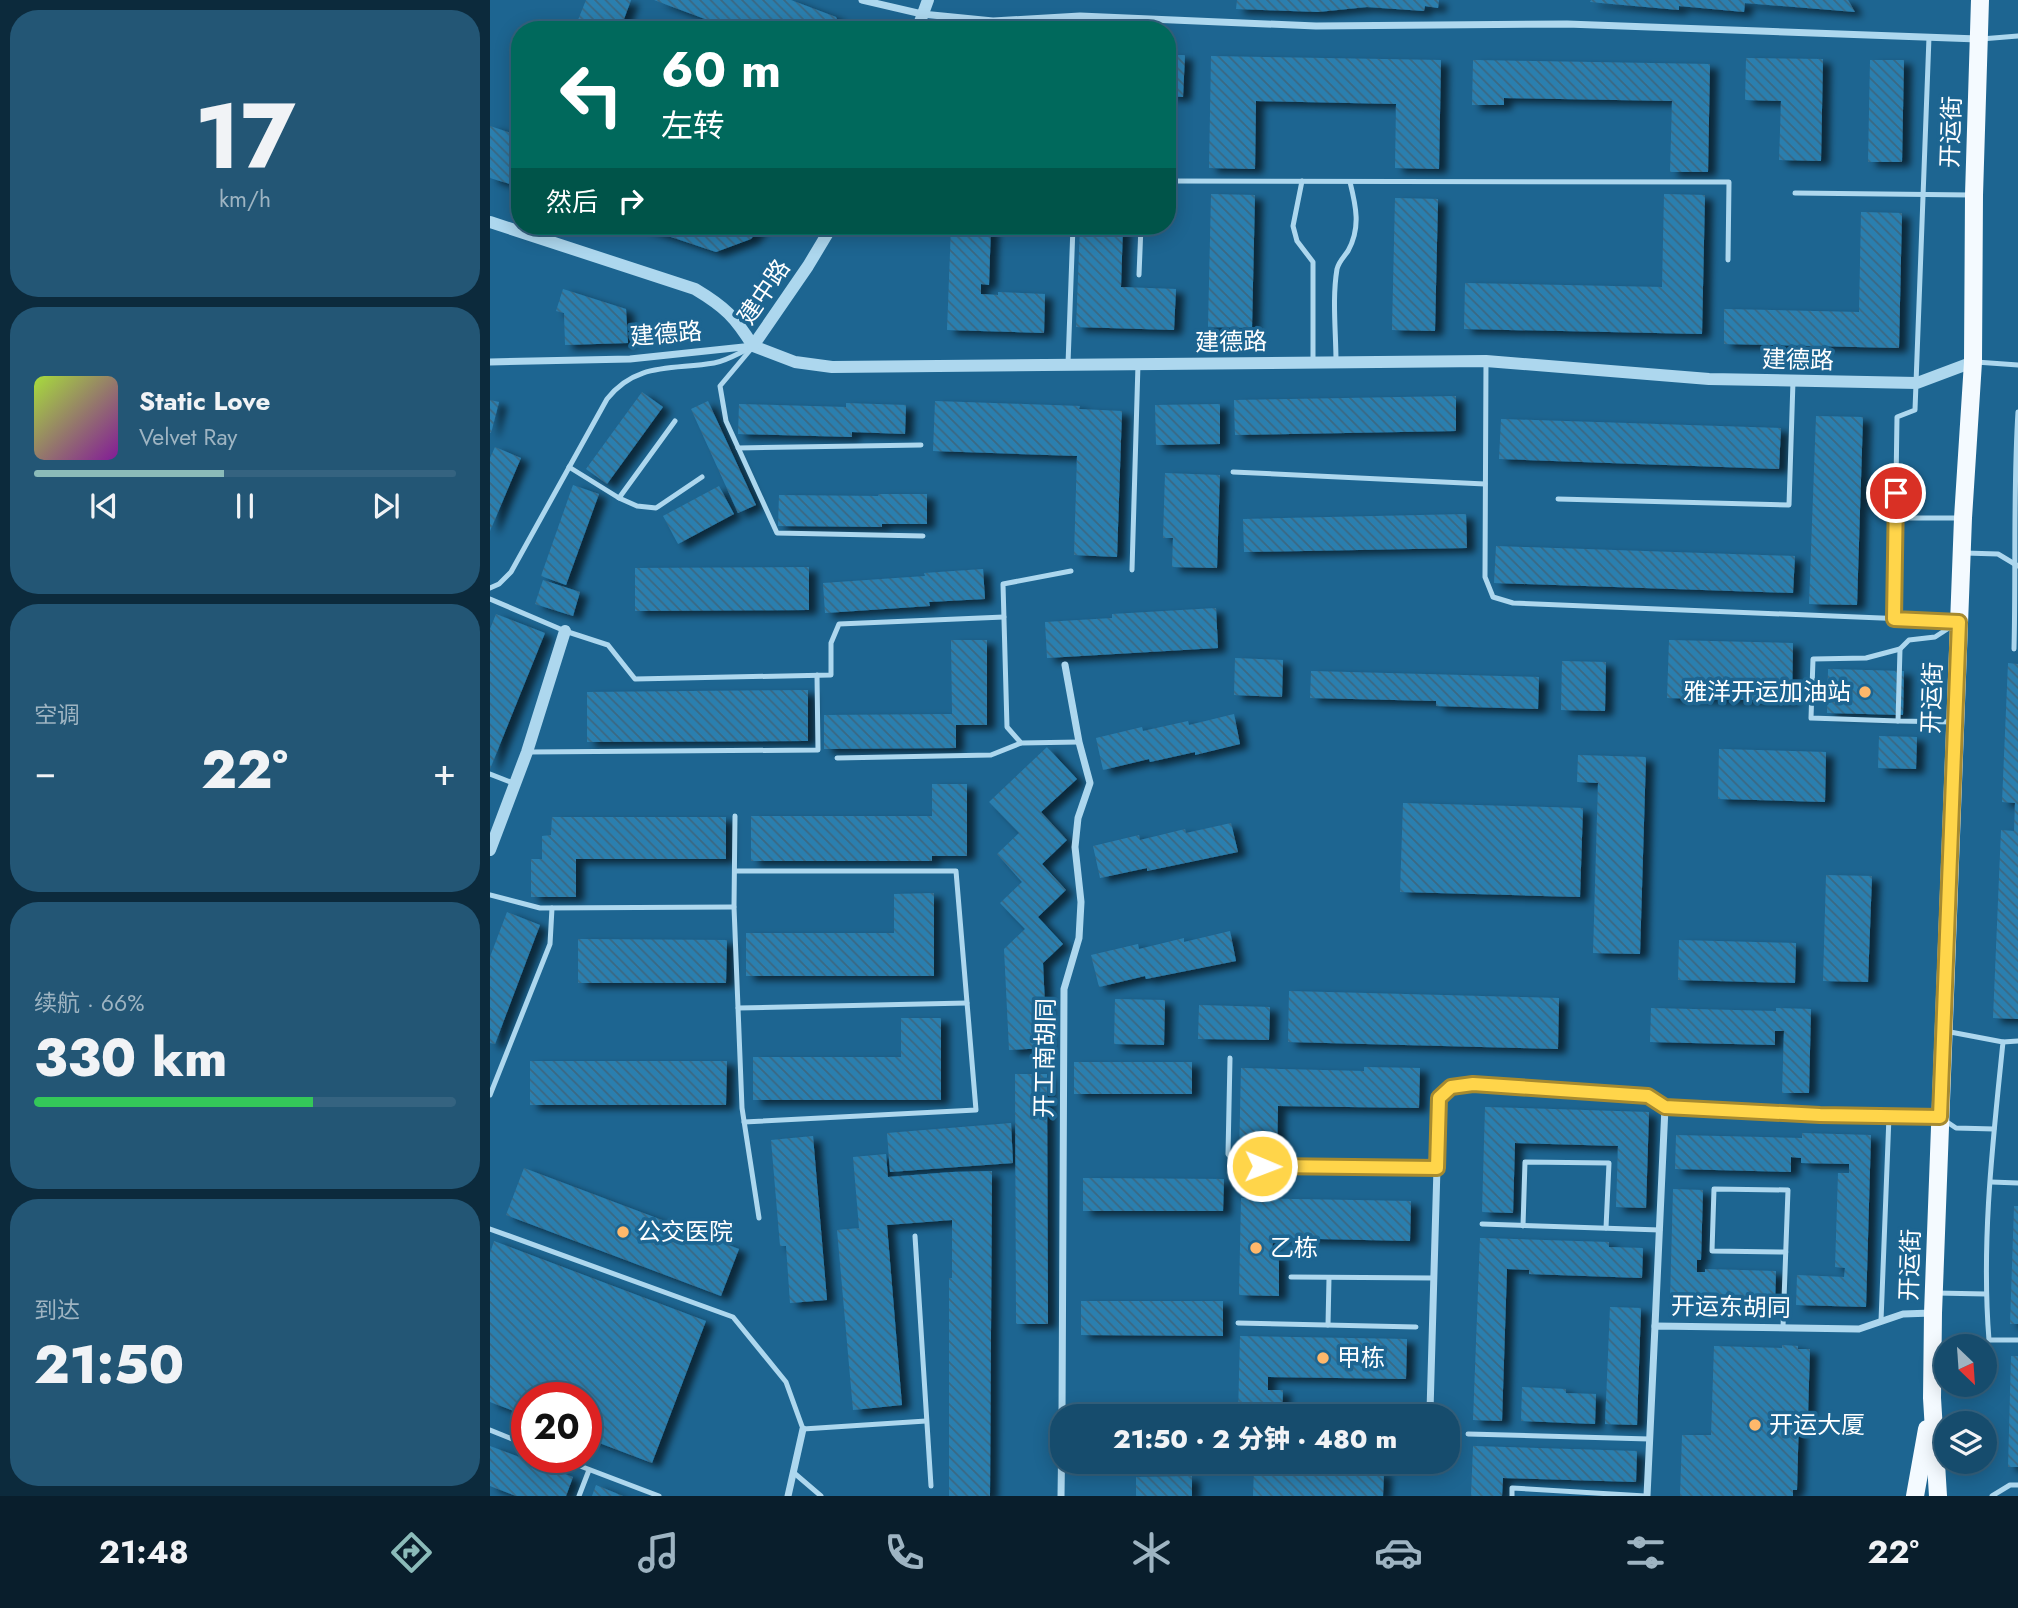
<!DOCTYPE html>
<html lang="zh">
<head>
<meta charset="utf-8">
<style>
	body { margin:0; font-family:Jost,"Noto Sans SC",sans-serif; background:#235675; color:#f1f3f6; height:100vh; display:flex; flex-direction:column; font-size:26px; white-space:nowrap }
	* { box-sizing:border-box; margin:0 }
	p { font-size:23px; color:#9eb4c2 }
	.icon { flex:none; width:38px; height:38px; fill:none; stroke:currentColor; stroke-width:2; stroke-linecap:round; stroke-linejoin:round }
	.map { position:relative; flex:1; overflow:hidden }
	.details { display:flex; flex-direction:column; gap:10px; padding:10px; background:#0c2a3c; width:490px }
	.details>* { flex:none }
	.banner { position:absolute; left:21px; top:21px; width:665px; height:214px; border-radius:28px; box-shadow:0 4px 18px #0003,0 0 0 2px #356380; background:#00695c; color:#fff; overflow:hidden }
	.needle { width:46px; rotate:155deg }
	.fabs { position:absolute; left:1444px; top:1334px; display:grid; gap:14px }
	.fabs a { display:grid; place-items:center; width:63px; height:63px; border-radius:50%; background:#164c6d; box-shadow:0 4px 18px #0003,0 0 0 2px #356380; font-size:35px }
	.speed { position:absolute; left:21px; top:1382px; display:flex; gap:14px; font-size:35px; font-weight:700; text-align:center }
	.speed>* { display:grid; place-content:center; width:91px; height:91px; border-radius:50%; background:#164c6d; box-shadow:0 4px 18px #0003,0 0 0 2px #356380; line-height:1 }
	.speed .limit { border:10px solid #d22; background:#fff; color:#111 }
	.pin { position:absolute; display:grid; place-items:center; width:60px; height:60px; color:#fff; margin:-30px; border:4px solid #fff; border-radius:50%; box-shadow:0 2px 7px #0007 }
	.me { position:absolute; width:77px; margin:-38px; rotate:91deg; stroke-linejoin:round; filter:drop-shadow(0 0 5px #0008) }
	.turn { display:flex; align-items:center; gap:24px; height:147px; padding:0 35px; font-size:32px }
	.turn .icon { width:91px; height:91px; stroke-width:2.5 }
	.turn b { display:block; font-size:49px; line-height:60px }
	.then { display:flex; align-items:center; height:66px; padding:0 35px; background:#0003; gap:14px; font-size:26px }
	.big { font-size:52px; font-weight:800; line-height:1.1 }
	.details .widget { flex:1; display:flex; flex-direction:column; justify-content:center; gap:10px; min-width:0; padding:0 24px; border-radius:28px; background:#235675 }
	.details .dial { align-items:center; gap:0 }
	.dial b { font-size:91px; line-height:1 }
	.song { display:flex; align-items:center; gap:21px }
	.cover { width:84px; height:84px; border-radius:10px; background:linear-gradient(135deg,hsl(80 70% 55%),hsl(290 70% 35%)) }
	.played { height:7px; border-radius:4px; background:linear-gradient(90deg,#8bbbb9 45%,#356380 45%) }
	.keys { display:flex; justify-content:space-around; direction:ltr }
	.heat { display:flex; justify-content:space-between; align-items:center; font-size:38px; direction:ltr }
	.charge { height:10px; border-radius:5px; background:linear-gradient(90deg,#34c759 66%,#356380 0) }
	.trip { position:absolute; left:560px; top:1404px; width:410px; height:70px; border-radius:28px; background:#164c6d; box-shadow:0 4px 18px #0003,0 0 0 2px #356380; font-weight:800; line-height:70px; text-align:center }
	.tabs { display:flex; height:112px; justify-content:space-around; align-items:center; background:#091e2c; color:#9eb4c2 }
	.tabs .icon { width:49px; height:49px }
	.tabs .selected { color:#8bbbb9 }
	.tabs b { font-size:32px; color:#f1f3f6 }
	main { display:flex; flex:1; min-height:0 }
	.map>svg:first-child { display:block }
</style>
</head>
<body>
<main>
<section class="details">
<div class="widget dial"><b>17</b><p>km/h</p></div>
<div class="widget">
<div class="song"><i class="cover"></i><div><b>Static Love</b><p>Velvet Ray</p></div></div>
<div class="played"></div>
<div class="keys"><svg class="icon" aria-label="previous" viewBox="0 0 24 24"><path d="M18 5L8 12l10 7zM5 5v14"/></svg><svg class="icon" aria-label="pause" viewBox="0 0 24 24"><path d="M8 5v14M16 5v14"/></svg><svg class="icon" aria-label="next" viewBox="0 0 24 24"><path d="M6 5l10 7-10 7zM19 5v14"/></svg></div>
</div>
<div class="widget"><p>空调</p>
<div class="heat"><a>−</a><b class="big">22°</b><a>+</a></div>
</div>
<div class="widget"><p>续航 · 66%</p><b class="big">330 km</b><div class="charge"></div></div>
<div class="widget"><p>到达</p><b class="big">21:50</b></div>
</section>
<div class="map">
<svg width="1528" height="1496" viewBox="0 0 1528 1496">
	<defs>
		<pattern id="building-back-hatch" width="6" height="6" patternUnits="userSpaceOnUse" patternTransform="scale(1.75)"><rect width="6" height="6" fill="#2c7faf"/><path d="M-1 5l2 2M0 0l6 6M5-1l2 2" fill="none" stroke="#3a6882"/></pattern>
		<filter id="shadow"><feDropShadow dx="8" dy="4.5" stdDeviation="3.5" flood-color="#0009"/></filter>
	</defs>
	<rect width="100%" height="100%" fill="#1d6591"/>
	<!-- building -->
	<g fill="url(#building-back-hatch)" filter="url(#shadow)">
		<polygon points="96,0 141,0 130,30 84,30"/>
		<polygon points="164,0 301,0 346,17 352,30 249,30 232,23 231,25"/>
		<polygon points="747,0 949,0 948,8 935,6 934,11 877,7 828,12 746,9"/>
		<polygon points="1101,0 1358,0 1365,12 1255,3 1254,12 1189,6 1189,10 1100,2"/>
		<polygon points="677,55 695,55 693,97 677,96"/>
		<polygon points="721,56 951,60 949,169 905,168 906,104 766,101 765,169 719,168"/>
		<polygon points="1256,58 1333,59 1331,161 1289,160 1291,101 1255,100"/>
		<polygon points="983,60 1220,64 1218,172 1180,172 1182,101 1014,98 1014,105 982,105"/>
		<polygon points="1380,60 1414,60 1412,162 1378,162"/>
		<polygon points="0,126 30,136 30,187 0,178"/>
		<polygon points="721,194 765,195 762,328 718,327"/>
		<polygon points="1174,194 1215,195 1212,334 974,329 975,283 1172,287"/>
		<polygon points="905,198 948,199 945,331 902,330"/>
		<polygon points="1371,212 1412,213 1409,348 1234,344 1234,309 1369,312"/>
		<polygon points="148,226 271,226 261,239 226,252"/>
		<polygon points="461,226 501,226 499,285 491,284 491,294 508,295 508,292 555,294 554,333 457,330"/>
		<polygon points="590,226 633,226 631,287 686,289 684,330 586,327"/>
		<polygon points="73,289 136,309 138,343 75,345 74,313 66,311"/>
		<polygon points="152,392 173,407 117,484 96,469"/>
		<polygon points="966,396 966,431 745,435 744,400"/>
		<polygon points="0,400 9,402 1,433 0,433"/>
		<polygon points="218,401 266,505 248,513 201,409"/>
		<polygon points="445,401 590,406 589,409 632,411 627,557 584,555 587,456 443,451"/>
		<polygon points="356,403 416,405 415,434 362,432 362,437 248,434 249,404 356,407"/>
		<polygon points="730,404 730,444 666,445 665,405"/>
		<polygon points="1326,416 1373,417 1367,605 1319,604"/>
		<polygon points="1011,419 1291,428 1289,469 1009,459"/>
		<polygon points="5,447 31,458 0,531 0,458"/>
		<polygon points="675,473 730,475 727,568 682,567 683,538 673,538"/>
		<polygon points="83,485 109,494 76,585 51,576"/>
		<polygon points="229,486 244,514 188,544 173,516"/>
		<polygon points="389,494 437,494 437,524 392,524 392,527 288,526 289,495 388,496"/>
		<polygon points="976,514 977,548 754,552 753,519"/>
		<polygon points="1006,546 1305,556 1303,593 1004,583"/>
		<polygon points="319,567 319,610 145,611 145,568"/>
		<polygon points="493,569 495,599 439,602 440,606 335,613 333,583 435,576 434,573"/>
		<polygon points="53,580 90,592 83,616 45,604"/>
		<polygon points="726,608 728,648 557,658 555,622 622,618 622,614"/>
		<polygon points="6,614 55,633 0,769 0,629"/>
		<polygon points="461,640 497,640 497,725 466,725 466,748 334,749 334,715 462,714"/>
		<polygon points="1179,640 1303,643 1302,701 1177,698"/>
		<polygon points="745,658 793,660 792,697 744,695"/>
		<polygon points="1072,661 1116,662 1115,711 1071,710"/>
		<polygon points="1518,663 1528,664 1528,1019 1503,1018 1511,830 1524,831 1525,803 1512,802"/>
		<polygon points="1338,669 1414,671 1413,715 1337,713"/>
		<polygon points="821,671 1049,677 1048,709 946,706 946,701 820,698"/>
		<polygon points="318,690 318,741 97,742 97,692"/>
		<polygon points="744,714 750,744 705,755 705,752 660,762 659,759 613,770 606,738 652,727 653,731 698,721 699,725"/>
		<polygon points="1389,736 1427,737 1426,769 1388,768"/>
		<polygon points="557,747 587,779 551,812 577,840 552,864 576,890 548,917 573,944 553,963 557,1048 519,1050 514,949 535,929 510,903 532,882 507,854 529,833 499,802"/>
		<polygon points="1229,749 1336,752 1335,802 1228,799"/>
		<polygon points="1088,755 1156,757 1150,954 1103,953 1108,783 1087,782"/>
		<polygon points="442,784 477,784 477,856 442,856 442,861 261,861 261,816 442,816"/>
		<polygon points="913,803 1093,808 1090,897 910,892"/>
		<polygon points="62,817 236,817 236,859 86,859 86,897 41,897 41,859 52,859 52,836 61,835"/>
		<polygon points="741,823 748,852 657,871 657,868 610,878 603,846 649,835 650,840 695,829 696,833"/>
		<polygon points="1336,875 1382,876 1378,982 1333,981"/>
		<polygon points="444,893 444,976 256,976 256,933 404,933 404,894"/>
		<polygon points="17,912 50,925 5,1044 0,1043 0,957"/>
		<polygon points="740,931 746,961 656,979 655,976 609,987 601,955 648,944 649,949 694,938 694,942"/>
		<polygon points="88,939 237,940 236,983 88,983"/>
		<polygon points="1189,940 1306,943 1305,983 1188,980"/>
		<polygon points="799,991 1069,998 1068,1049 798,1042"/>
		<polygon points="625,999 675,1000 674,1045 624,1044"/>
		<polygon points="709,1005 780,1007 779,1040 708,1039"/>
		<polygon points="1161,1008 1286,1011 1286,1008 1321,1009 1319,1093 1292,1093 1294,1031 1285,1031 1285,1045 1160,1042"/>
		<polygon points="411,1018 451,1018 451,1100 263,1100 263,1057 411,1057"/>
		<polygon points="40,1061 237,1061 236,1105 40,1105"/>
		<rect x="584" y="1062" width="118" height="32"/>
		<polygon points="874,1067 930,1068 929,1108 788,1106 787,1156 749,1155 751,1068 874,1071"/>
		<polygon points="525,1074 557,1074 558,1324 526,1324"/>
		<polygon points="995,1107 1159,1112 1156,1208 1126,1207 1128,1146 1025,1143 1023,1213 992,1212"/>
		<polygon points="521,1123 523,1163 400,1172 397,1133"/>
		<polygon points="1312,1133 1381,1135 1376,1307 1306,1305 1307,1275 1354,1277 1355,1268 1345,1267 1348,1173 1359,1173 1359,1164 1311,1163 1311,1158 1301,1157 1301,1172 1185,1169 1186,1135 1312,1138"/>
		<polygon points="323,1136 337,1300 300,1303 296,1246 290,1246 281,1140"/>
		<polygon points="396,1154 398,1177 462,1172 502,1171 500,1496 459,1496 459,1278 462,1278 462,1220 397,1225 412,1405 363,1410 347,1230 369,1228 363,1157"/>
		<polygon points="34,1168 249,1249 231,1296 16,1215"/>
		<polygon points="593,1178 734,1179 733,1211 593,1211"/>
		<polygon points="1183,1189 1213,1190 1211,1260 1207,1260 1207,1272 1215,1272 1215,1269 1286,1271 1285,1303 1180,1300"/>
		<polygon points="751,1198 921,1201 920,1241 783,1238 782,1255 789,1255 789,1296 749,1295"/>
		<polygon points="1524,1206 1528,1206 1528,1324 1520,1324"/>
		<polygon points="990,1238 1119,1242 1119,1247 1153,1248 1152,1278 1039,1274 1039,1270 1017,1269 1012,1421 983,1420"/>
		<polygon points="4,1241 216,1321 162,1463 96,1438 96,1398 37,1398 37,1416 0,1402 0,1253"/>
		<polygon points="591,1301 733,1301 733,1336 591,1335"/>
		<polygon points="1120,1307 1151,1308 1147,1425 1115,1424"/>
		<polygon points="750,1336 917,1339 916,1379 778,1377 778,1390 793,1390 792,1416 748,1416"/>
		<polygon points="1292,1345 1308,1346 1308,1349 1320,1349 1318,1415 1309,1415 1307,1490 1303,1490 1303,1496 1190,1496 1192,1435 1221,1435 1224,1346 1292,1348"/>
		<polygon points="1521,1356 1528,1356 1528,1467 1518,1467"/>
		<polygon points="1032,1387 1076,1389 1076,1393 1106,1394 1105,1424 1031,1421"/>
		<polygon points="0,1446 83,1477 76,1496 26,1496 0,1486"/>
		<polygon points="983,1446 1147,1451 1146,1482 1013,1478 1012,1496 981,1496"/>
		<polygon points="764,1469 894,1472 893,1496 763,1496"/>
		<polygon points="702,1476 702,1496 646,1496 646,1477"/>
		<polygon points="106,1485 133,1496 102,1496"/>
	</g>
	<g fill="none" stroke-linecap="round" stroke-linejoin="round">
		<!-- service -->
		<g stroke="#add7ee" stroke-width="5">
			<polyline points="1491,39 1528,36"/>
			<polyline points="677,181 1239,182 1238,260"/>
			<polyline points="812,181 803,226 807,241 823,262 823,361"/>
			<polyline points="1305,193 1481,195"/>
			<polyline points="649,275 651,226"/>
			<polyline points="261,349 230,386 236,421 287,533 433,536"/>
			<polyline points="996,361 995,577 1003,597 1023,603 1464,621"/>
			<path d="M 846,362 C 846,332 842,299 847,269 C 849,261 854,257 858,251 C 871,228 866,206 860,182"/>
			<polyline points="1486,362 1528,365"/>
			<polyline points="578,364 583,226"/>
			<polyline points="248,448 431,445"/>
			<polyline points="79,467 129,498 185,421"/>
			<polyline points="743,472 995,484"/>
			<polyline points="129,498 147,506 166,508 212,477"/>
			<polyline points="1068,499 1299,505 1303,381"/>
			<polyline points="1405,518 1469,518"/>
			<polyline points="1475,553 1508,554 1528,566"/>
			<polyline points="642,570 648,364"/>
			<polyline points="581,571 513,584 517,727 531,743 589,742"/>
			<path d="M 0,588 L 9,584 L 21,572 L 117,399 C 146,362 182,370 224,363 C 236,361 249,353 260,348"/>
			<polyline points="0,599 75,631 118,645 145,679 341,675 341,643 349,624 514,617"/>
			<polyline points="1404,619 1407,417 1425,410 1439,37"/>
			<path d="M 1524,649 C 1526,570 1523,491 1528,412"/>
			<polyline points="1408,721 1321,718 1323,659 1376,658 1410,649"/>
			<polyline points="1463,722 1408,721 1410,649 1419,640 1445,637 1465,624"/>
			<polyline points="38,752 328,750 327,675"/>
			<polyline points="347,758 501,755 531,743"/>
			<polyline points="0,774 23,783"/>
			<polyline points="245,816 244,907 252,1108 269,1218"/>
			<polyline points="245,871 466,871 486,1110 254,1122"/>
			<polyline points="0,895 50,908 244,907"/>
			<polyline points="248,1008 477,1003"/>
			<path d="M 1455,1031 L 1513,1042 C 1503,1140 1491,1241 1499,1340 L 1528,1340"/>
			<polyline points="1513,1042 1528,1041"/>
			<polyline points="740,1058 738,1154 747,1166 947,1168"/>
			<polyline points="0,1095 60,944 62,908"/>
			<polyline points="1454,1120 1466,1128 1504,1129"/>
			<polyline points="1501,1182 1528,1183"/>
			<polyline points="992,1224 1170,1230"/>
			<polyline points="1033,1226 1035,1162 1119,1163 1116,1228"/>
			<polyline points="0,1229 243,1317 296,1382 313,1429 436,1421"/>
			<polyline points="425,1236 441,1486"/>
			<polyline points="801,1277 944,1278"/>
			<polyline points="1446,1293 1496,1294"/>
			<polyline points="1391,1321 1399,1116"/>
			<polyline points="748,1323 926,1327"/>
			<polyline points="838,1325 839,1278"/>
			<polyline points="1293,1327 1298,1190 1224,1189 1222,1251 1296,1252"/>
			<polyline points="799,1409 940,1411"/>
			<polyline points="0,1430 37,1445"/>
			<polyline points="978,1434 1159,1439"/>
			<polyline points="69,1458 169,1496"/>
			<polyline points="303,1472 331,1496"/>
			<polyline points="89,1496 99,1470"/>
			<polyline points="1022,1496 1022,1488 1155,1496"/>
			<polyline points="1502,1496 1520,1485 1528,1485"/>
		</g>
		<!-- minor -->
		<g stroke="#add7ee" stroke-width="7">
			<polyline points="372,0 432,14 503,21 590,16 826,26 1077,24 1488,39"/>
			<polyline points="0,362 140,359 263,346"/>
			<polyline points="1165,1326 1175,1107"/>
			<polyline points="940,1411 949,1098 961,1087 983,1084 1158,1096 1175,1107 1330,1115 1449,1117"/>
			<polyline points="572,1416 574,989 589,938 591,902 585,847 588,818 600,783 589,742 575,665"/>
			<polyline points="298,1496 313,1429"/>
			<polyline points="571,1496 572,1425"/>
			<polyline points="1157,1496 1165,1326 1369,1329 1413,1314 1442,1313"/>
		</g>
		<!-- tertiary -->
		<g stroke="#add7ee" stroke-width="12">
			<polyline points="427,30 438,0"/>
			<path d="M 0,222 L 205,289 C 235,307 245,317 263,346"/>
			<polyline points="263,346 305,362 342,367 996,361 1219,379 1427,383 1483,362"/>
			<polyline points="263,346 318,266 342,226"/>
			<polyline points="0,850 37,752 75,631"/>
		</g>
		<!-- primary -->
		<g stroke="#f4faff" stroke-width="18">
			<polyline points="1425,1496 1437,1429"/>
			<polyline points="1448,1496 1442,1398 1443,1313 1473,518 1483,362 1484,195 1490,0"/>
		</g>
	</g>
	<g fill="none" stroke-linecap="round" stroke-linejoin="round">
		<!-- route casing -->
		<g stroke="#a68a30" stroke-width="18">
			<polyline id="route" points="772,1166 947,1168 949,1098 961,1087 983,1084 1158,1096 1175,1107 1330,1115 1450,1117 1469,622 1404,619 1406,493"/>
		</g>
		<!-- route -->
		<use href="#route" stroke="#ffd54a" stroke-width="12"/>
	</g>
	<!-- markers -->
	<g fill="#feb86b" stroke="#1d6591" stroke-width="2.5">
		<circle cx="1375" cy="692" r="7"/>
		<circle cx="133" cy="1232" r="7"/>
		<circle cx="766" cy="1248" r="7"/>
		<circle cx="833" cy="1358" r="7"/>
		<circle cx="1265" cy="1425" r="7"/>
	</g>
	<g text-anchor="middle" stroke-width="7" stroke-linejoin="round" paint-order="stroke">
		<!-- street labels -->
		<g font-size="24" fill="#fff" stroke="#1d6591">
			<text transform="translate(1461 132) rotate(-88)" y="8">开运街</text>
			<text transform="translate(274 292) rotate(-56)" y="8">建中路</text>
			<text transform="translate(176 334) rotate(-5)" y="8">建德路</text>
			<text transform="translate(741 342) rotate(-1)" y="8">建德路</text>
			<text transform="translate(1308 360) rotate(1)" y="8">建德路</text>
			<text transform="translate(1442 698) rotate(-88)" y="8">开运街</text>
			<text transform="translate(555 1058) rotate(-89)" y="8">开工南胡同</text>
			<text transform="translate(1420 1265) rotate(-88)" y="8">开运街</text>
			<text transform="translate(1241 1307) rotate(1)" y="8">开运东胡同</text>
		</g>
		<!-- poi labels -->
		<g font-size="24" fill="#fff" stroke="#1d6591" text-anchor="start">
			<text x="1361" y="700" text-anchor="end">雅洋开运加油站</text>
			<text x="147" y="1240">公交医院</text>
			<text x="780" y="1256">乙栋</text>
			<text x="847" y="1366">甲栋</text>
			<text x="1279" y="1433">开运大厦</text>
		</g>
	</g>
</svg>
<div class="fabs">
<a><svg class="needle" viewBox="-14 -14 28 28"><path d="M0-13l5 13h-10z" fill="#e53935"/><path d="M0 13l5-13h-10z" fill="#9eb4c2"/></svg></a>
<a><svg class="icon" aria-label="layers" viewBox="0 0 24 24"><path d="M12 4l9 5-9 5-9-5zM3 14l9 5 9-5"/></svg></a>
</div>
<div class="speed"><div class="limit">20</div></div>
<div class="pin" style="left:1406px;top:493px;background:#d93025"><svg class="icon" aria-label="arrive" viewBox="0 0 24 24"><path d="M6 21V4h12l-3 4 3 4H6"/></svg></div>
<svg class="me" style="left:772px;top:1166px" viewBox="-20 -20 40 40"><circle r="17" fill="#ffd54a" stroke="#fff" stroke-width="3"/><path d="M0-11L8 9 0 5-8 9z" fill="#fff"/></svg>
<div class="trip">21:50 · 2 分钟 · 480 m</div>
<div class="banner">
<div class="turn"><svg class="icon" aria-label="left" viewBox="0 0 24 24"><path d="M17 20v-9H6M10 6l-5 5 5 5"/></svg><div><b>60 m</b>左转</div></div>
<div class="then">然后<svg class="icon" aria-label="right" viewBox="0 0 24 24"><path d="M7 20v-9h11M14 6l5 5-5 5"/></svg></div>
</div>
</div>
</main>
<nav class="tabs">
<b>21:48</b>
<svg class="icon selected" aria-label="directions" viewBox="0 0 24 24"><path d="M12 3l9 9-9 9-9-9zM9 14v-3h6M13 9l2 2-2 2"/></svg>
<svg class="icon" aria-label="music" viewBox="0 0 24 24"><path d="M9 18V5l10-2v13"/><circle cx="6" cy="18" r="3"/><circle cx="16" cy="16" r="3"/></svg>
<svg class="icon" aria-label="phone" viewBox="0 0 24 24"><path d="M5 4h4l2 5-3 2q2 4 5 5l2-3 5 2v4C11 20 4 13 5 4z"/></svg>
<svg class="icon" aria-label="climate" viewBox="0 0 24 24"><path d="M12 3v18M4 7l16 10M4 17L20 7"/></svg>
<svg class="icon" aria-label="car" viewBox="0 0 24 24"><path d="M5 17H2v-5l4-1 3-4h7l3 4 3 1v5h-3M9 17h6M6 11h13"/><circle cx="7" cy="17" r="2"/><circle cx="17" cy="17" r="2"/></svg>
<svg class="icon" aria-label="filters" viewBox="0 0 24 24"><path d="M4 7h16M4 17h16"/><circle cx="9" cy="7" r="2"/><circle cx="15" cy="17" r="2"/></svg>
<b>22°</b>
</nav>
</body>
</html>
